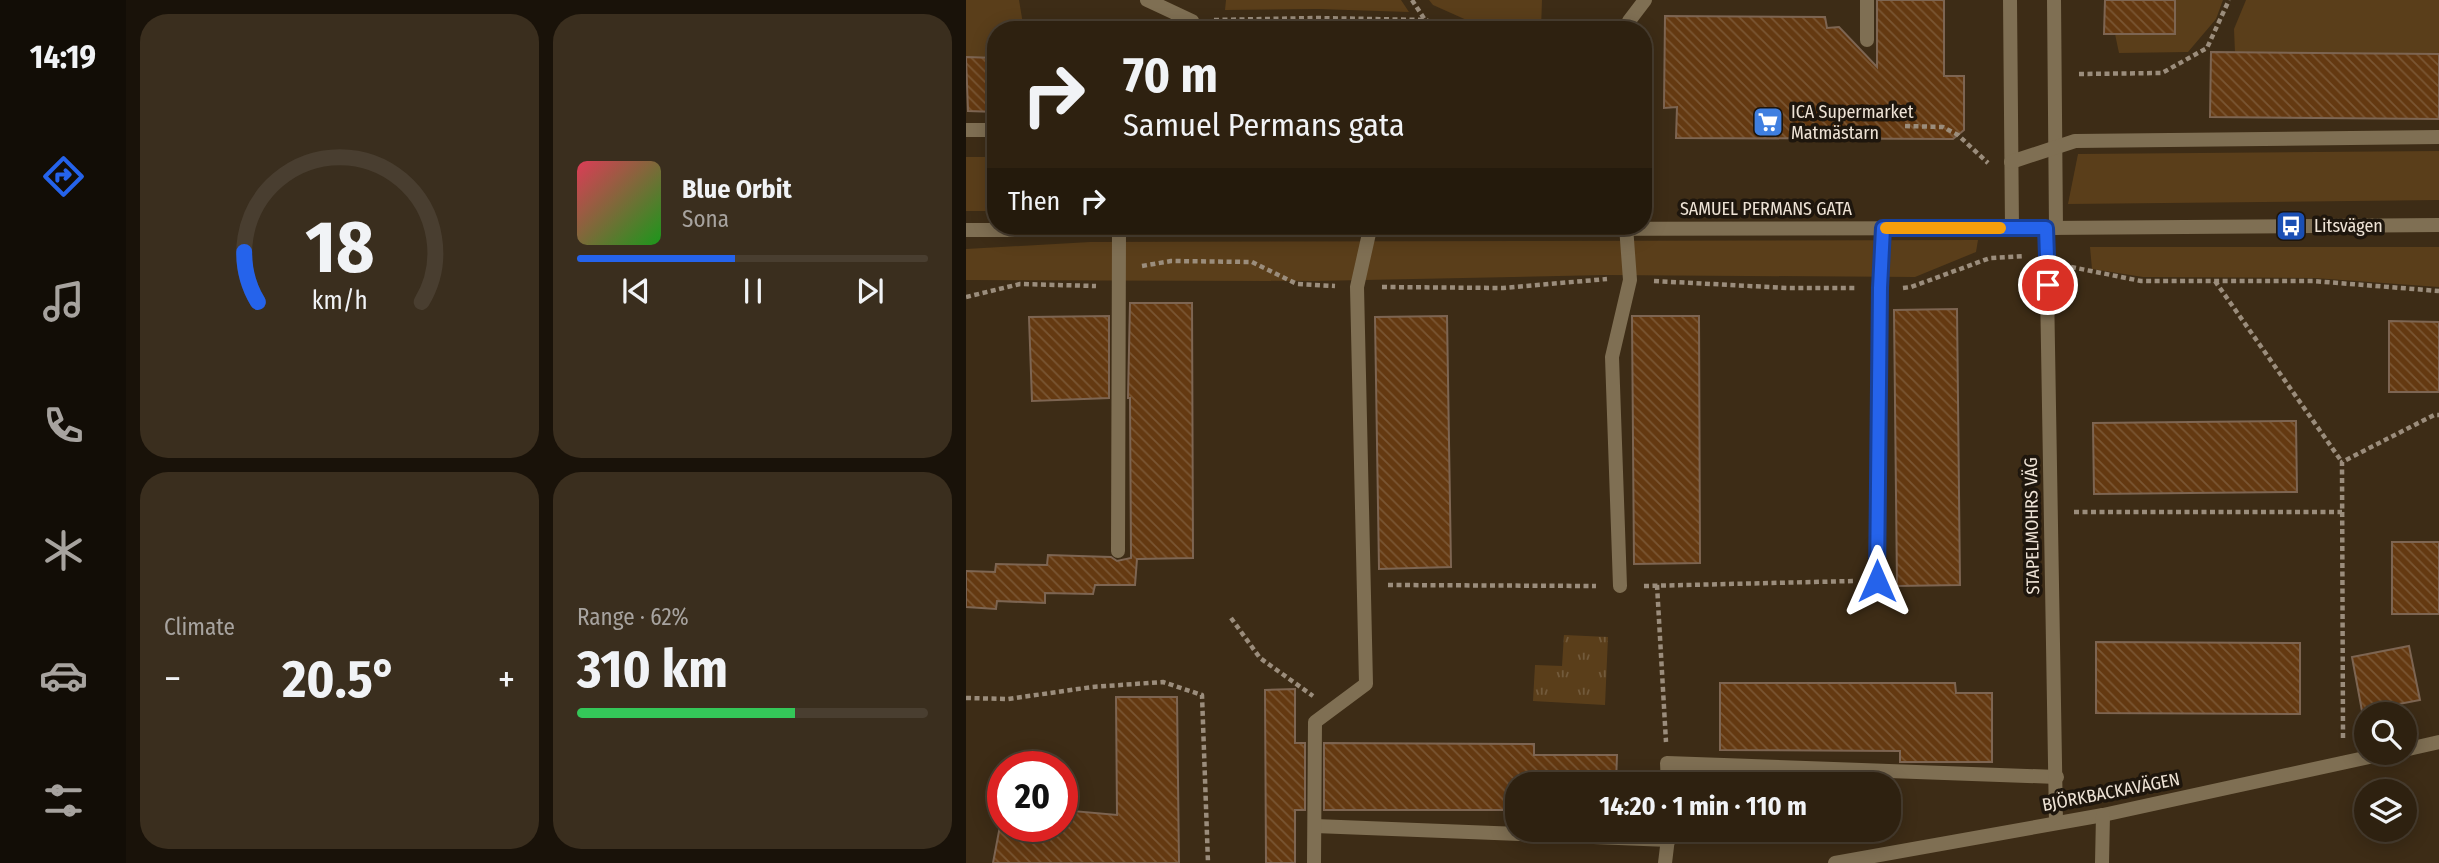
<!DOCTYPE html>
<html lang="en">
<head>
<meta charset="utf-8">
<style>
	body { margin:0; font-family:"Fira Sans Condensed",sans-serif; background:#3a2e1e; color:#f1f3f6; height:100vh; display:flex; flex-direction:column; font-size:26px; white-space:nowrap }
	* { box-sizing:border-box; margin:0 }
	p { font-size:23px; color:#a7a39f }
	.icon { flex:none; width:38px; height:38px; fill:none; stroke:currentColor; stroke-width:2; stroke-linecap:round; stroke-linejoin:round }
	.map { position:relative; flex:1; overflow:hidden }
	.drawer { display:flex; flex-direction:column; gap:14px; padding:14px; background:#191209; width:840px }
	.drawer>* { flex:none }
	.banner { position:absolute; left:21px; top:21px; width:665px; height:214px; border-radius:28px; box-shadow:0 4px 18px #0003,0 0 0 2px #493e30; background:#2e2110; color:#f1f3f6; overflow:hidden }
	.buttons { position:absolute; left:1388px; top:702px; display:grid; gap:14px }
	.buttons a { display:grid; place-items:center; width:63px; height:63px; border-radius:50%; background:#2e2110; box-shadow:0 4px 18px #0003,0 0 0 2px #493e30; font-size:35px }
	.speed { position:absolute; left:21px; top:751px; display:flex; gap:14px; font-size:35px; font-weight:700; text-align:center }
	.speed>* { display:grid; place-content:center; width:91px; height:91px; border-radius:50%; background:#2e2110; box-shadow:0 4px 18px #0003,0 0 0 2px #493e30; line-height:1 }
	.speed .limit { border:10px solid #d22; background:#fff; color:#111 }
	.pin { position:absolute; display:grid; place-items:center; width:60px; height:60px; color:#fff; margin:-30px; border:4px solid #fff; border-radius:50%; box-shadow:0 2px 7px #0007 }
	.me { position:absolute; width:77px; margin:-38px; rotate:0deg; stroke-linejoin:round; filter:drop-shadow(0 0 5px #0008) }
	.turn { display:flex; align-items:center; gap:24px; height:147px; padding:0 21px; font-size:32px }
	.turn .icon { width:91px; height:91px; stroke-width:2.5 }
	.turn b { display:block; font-size:49px; line-height:60px }
	.then { display:flex; align-items:center; height:66px; padding:0 21px; background:#0003; gap:14px; font-size:26px }
	.big { font-size:52px; font-weight:700; line-height:1.1 }
	.drawer .card { flex:1; display:flex; flex-direction:column; justify-content:center; gap:10px; min-width:0; padding:0 24px; border-radius:28px; background:#3a2e1e }
	.drawer .dial { align-items:center; gap:0 }
	.dial svg { height:182px; overflow:visible; fill:none; stroke:#493e30; stroke-width:7; stroke-linecap:round; text-anchor:middle }
	.dial text { fill:#f1f3f6; stroke:none }
	.song { display:flex; align-items:center; gap:21px }
	.cover { width:84px; height:84px; border-radius:10px; background:linear-gradient(135deg,hsl(350 70% 55%),hsl(120 70% 35%)) }
	.played { height:7px; border-radius:4px; background:linear-gradient(90deg,#2563eb 45%,#493e30 45%) }
	.keys { display:flex; justify-content:space-around; direction:ltr }
	.heat { display:flex; justify-content:space-between; align-items:center; font-size:38px; direction:ltr }
	.charge { height:10px; border-radius:5px; background:linear-gradient(90deg,#34c759 62%,#493e30 0) }
	.drawer .tiles { flex:1; display:grid; gap:14px; grid-template-columns:repeat(2,1fr) }
	.trip { position:absolute; left:539px; top:772px; width:396px; height:70px; border-radius:28px; background:#2e2110; box-shadow:0 4px 18px #0003,0 0 0 2px #493e30; font-weight:700; line-height:70px; text-align:center }
	main { display:flex; flex:1; min-height:0 }
	.tab-bar { display:flex; flex-direction:column; width:126px; justify-content:space-around; align-items:center; background:#120d06; color:#a7a39f }
	.tab-bar .icon { width:49px; height:49px }
	.tab-bar .selected { color:#2563eb }
	.tab-bar b { font-size:32px; color:#f1f3f6 }
	.map>svg:first-child { display:block }
</style>
</head>
<body>
<main>
<nav class="tab-bar">
<b>14:19</b>
<svg class="icon selected" aria-label="directions" viewBox="0 0 24 24"><path d="M12 3l9 9-9 9-9-9zM9 14v-3h6M13 9l2 2-2 2"/></svg>
<svg class="icon" aria-label="music" viewBox="0 0 24 24"><path d="M9 18V5l10-2v13"/><circle cx="6" cy="18" r="3"/><circle cx="16" cy="16" r="3"/></svg>
<svg class="icon" aria-label="phone" viewBox="0 0 24 24"><path d="M5 4h4l2 5-3 2q2 4 5 5l2-3 5 2v4C11 20 4 13 5 4z"/></svg>
<svg class="icon" aria-label="climate" viewBox="0 0 24 24"><path d="M12 3v18M4 7l16 10M4 17L20 7"/></svg>
<svg class="icon" aria-label="car" viewBox="0 0 24 24"><path d="M5 17H2v-5l4-1 3-4h7l3 4 3 1v5h-3M9 17h6M6 11h13"/><circle cx="7" cy="17" r="2"/><circle cx="17" cy="17" r="2"/></svg>
<svg class="icon" aria-label="filters" viewBox="0 0 24 24"><path d="M4 7h16M4 17h16"/><circle cx="9" cy="7" r="2"/><circle cx="15" cy="17" r="2"/></svg>
</nav>
<section class="drawer">
<div class="tiles">
<div class="card dial"><svg viewBox="0 0 100 80">
<path d="M14 69A42 42 0 1 1 86 69"/>
<path d="M14 69A42 42 0 0 1 8 47" stroke="#2563eb"/>
<text x="50" y="56" font-size="32" font-weight="700">18</text>
<text x="50" y="72" font-size="11">km/h</text>
</svg></div>
<div class="card">
<div class="song"><i class="cover"></i><div><b>Blue Orbit</b><p>Sona</p></div></div>
<div class="played"></div>
<div class="keys"><svg class="icon" aria-label="previous" viewBox="0 0 24 24"><path d="M18 5L8 12l10 7zM5 5v14"/></svg><svg class="icon" aria-label="pause" viewBox="0 0 24 24"><path d="M8 5v14M16 5v14"/></svg><svg class="icon" aria-label="next" viewBox="0 0 24 24"><path d="M6 5l10 7-10 7zM19 5v14"/></svg></div>
</div>
<div class="card"><p>Climate</p>
<div class="heat"><a>−</a><b class="big">20.5°</b><a>+</a></div>
</div>
<div class="card"><p>Range · 62%</p><b class="big">310 km</b><div class="charge"></div></div>
</div>
</section>
<div class="map">
<svg width="1473" height="863" viewBox="0 0 1473 863">
	<defs>
		<pattern id="park-tufts" width="24" height="20" patternUnits="userSpaceOnUse" patternTransform="scale(1.75)"><rect width="24" height="20" fill="#5a3e1a"/><path d="M3 7l-1-3M5 7V3M7 7l1-3M15 17l-1-3M17 17v-4M19 17l1-3" fill="none" stroke="#725a3b"/></pattern>
		<pattern id="building-back-hatch" width="6" height="6" patternUnits="userSpaceOnUse" patternTransform="scale(1.75)"><rect width="6" height="6" fill="#643911"/><path d="M-1 5l2 2M0 0l6 6M5-1l2 2" fill="none" stroke="#7a5633"/></pattern>
	</defs>
	<rect width="100%" height="100%" fill="#3d2c16"/>
	<!-- grass -->
	<g fill="#5a3e1a">
		<polygon points="0,0 53,0 58,30 30,30 30,58 0,57"/>
		<polygon points="260,0 435,0 443,12 352,9 259,10"/>
		<polygon points="463,0 576,0 575,30 523,30 467,5"/>
		<polygon points="1209,0 1257,0 1250,19 1222,52 1153,53 1149,34 1208,34"/>
		<polygon points="1280,0 1473,0 1473,54 1269,53 1268,29"/>
		<polygon points="1473,151 1473,200 1102,204 1112,154"/>
		<rect x="0" y="157" width="30" height="54"/>
		<polygon points="1012,240 1010,252 949,277 639,275 349,281 0,280 0,249 124,242"/>
		<polygon points="1124,247 1473,247 1473,287 1348,278 1177,277 1126,269"/>
	</g>
	<!-- park -->
	<polygon fill="url(#park-tufts)" points="598,635 642,637 639,705 567,701 569,665 596,666"/>
	<!-- building -->
	<g fill="url(#building-back-hatch)" stroke="#7d6552" stroke-width="2">
		<polygon points="911,0 978,0 978,76 998,76 998,130 987,139 710,138 711,107 698,108 699,16 859,17 861,28 873,27 911,67"/>
		<polygon points="1139,0 1209,0 1209,34 1138,34"/>
		<polygon points="1245,52 1473,54 1473,119 1244,117"/>
		<polygon points="0,57 30,58 30,112 2,111"/>
		<polygon points="164,303 226,303 227,558 171,559 169,585 129,585 127,594 79,593 79,603 31,601 30,609 0,607 0,571 29,572 30,564 81,565 82,555 145,557 151,561 165,558 164,398 162,398"/>
		<polygon points="991,309 994,585 931,586 928,310"/>
		<polygon points="143,316 143,398 66,401 63,317"/>
		<polygon points="481,316 485,567 413,569 409,317"/>
		<polygon points="666,316 733,316 734,563 668,564"/>
		<polygon points="1423,321 1473,322 1473,392 1423,392"/>
		<polygon points="1330,421 1331,492 1128,494 1127,423"/>
		<rect x="1426" y="542" width="47" height="72"/>
		<polygon points="1130,642 1334,643 1334,714 1130,713"/>
		<polygon points="1443,646 1454,700 1396,711 1386,657"/>
		<polygon points="754,683 989,683 990,693 1026,693 1026,762 934,762 934,751 754,750"/>
		<polygon points="329,689 329,743 339,743 339,810 329,810 329,863 300,863 299,690"/>
		<polygon points="150,697 211,697 213,863 27,863 34,826 96,826 96,810 151,815"/>
		<polygon points="358,743 568,744 568,755 651,755 650,784 551,784 551,810 358,810"/>
	</g>
	<g fill="none" stroke-linecap="round" stroke-linejoin="round">
		<!-- path -->
		<g stroke="#9b8d7c" stroke-width="4.5" stroke-dasharray="5 3.5" stroke-linecap="butt">
			<polyline points="446,0 459,20"/>
			<polyline points="248,20 350,18 459,20 488,30"/>
			<polyline points="1113,74 1196,73 1241,48 1263,0"/>
			<polyline points="939,126 977,127 992,135 1022,163"/>
			<polyline points="176,266 205,261 286,262 331,284 369,286"/>
			<polyline points="1105,267 1175,281 1347,281 1473,291"/>
			<polyline points="688,281 822,288 889,288"/>
			<polyline points="1249,281 1376,462"/>
			<polyline points="416,287 537,288 641,279"/>
			<polyline points="937,288 945,287 1024,258 1059,256"/>
			<polyline points="0,297 54,284 130,286"/>
			<polyline points="1108,512 1376,512"/>
			<polyline points="422,585 630,586"/>
			<polyline points="691,585 700,742"/>
			<polyline points="678,586 889,581"/>
			<polyline points="265,618 294,658 347,696"/>
			<polyline points="0,698 42,699 126,687 197,682 236,695 242,863"/>
			<polyline points="1377,738 1376,462 1468,415 1473,415"/>
		</g>
		<!-- lane -->
		<g stroke="#7f6f53" stroke-width="14">
			<polyline points="181,0 226,21 225,30"/>
			<polyline points="901,0 901,40"/>
			<polyline points="1044,0 1046,228"/>
			<polyline points="1088,0 1090,228"/>
			<polyline points="662,30 663,21 679,0"/>
			<polyline points="0,130 30,130"/>
			<polyline points="1045,162 1109,141 1473,137"/>
			<polyline points="152,551 153,230"/>
			<polyline points="911,581 914,288 917,228"/>
			<polyline points="654,586 646,357 664,280 660,226"/>
			<polyline points="702,784 701,763 1091,777"/>
			<polyline points="349,826 703,840"/>
			<polyline points="348,863 349,722 400,684 391,287 404,229"/>
			<polyline points="699,863 703,830"/>
		</g>
		<!-- street -->
		<g stroke="#7f6f53" stroke-width="14">
			<polyline points="1080,228 1090,822"/>
			<polyline points="0,230 1080,228 1473,225"/>
			<polyline points="1438,750 1473,742"/>
			<polyline points="869,863 1137,815 1426,752"/>
			<polyline points="1136,863 1137,815"/>
		</g>
	</g>
	<g fill="none" stroke-linecap="round" stroke-linejoin="round">
		<!-- route casing -->
		<g stroke="#184099" stroke-width="18">
			<polyline id="route" points="911,581 914,288 917,228 1080,228 1082,285"/>
		</g>
		<!-- route -->
		<use href="#route" stroke="#2563eb" stroke-width="12"/>
		<!-- slow -->
		<polyline stroke="#f59e0b" stroke-width="12" points="920,228 1034,228"/>
	</g>
	<!-- icons -->
	<defs>
		<g id="supermarket-square" transform="scale(1.575)"><rect x="-9" y="-9" width="18" height="18" rx="4" fill="#3f7fe0" stroke="#1e160d"/><path d="M-6-5.5h2.5l.6 2H6L4.5 2H-2.5L-4.4-4H-6ZM-1.5 3.2a1.3 1.3 0 1 0 .1 0ZM3 3.2a1.3 1.3 0 1 0 .1 0Z" fill="#fff"/></g>
		<g id="bus-square" transform="scale(1.575)"><rect x="-9" y="-9" width="18" height="18" rx="4" fill="#1a4fb4" stroke="#1e160d"/><path d="M-5-6H5V4H4V6H2V4H-2V6H-4V4H-5ZM-3.5-4V0h7V-4ZM-3.5 1.2v1.5H-2V1.2ZM2 1.2v1.5H3.5V1.2Z" fill="#fff"/></g>
	</defs>
	<g fill-rule="evenodd">
		<use href="#supermarket-square" x="802" y="122"/>
		<use href="#bus-square" x="1325" y="226"/>
	</g>
	<g text-anchor="middle" stroke-width="7" stroke-linejoin="round" paint-order="stroke">
		<!-- poi labels -->
		<g font-size="18" fill="#eee3d6" stroke="#1e160d" text-anchor="start">
			<text x="825" y="118">ICA Supermarket<tspan x="825" dy="21">Matmästarn</tspan></text>
			<text x="1348" y="232">Litsvägen</text>
		</g>
		<!-- street labels -->
		<g font-size="18" fill="#eee3d6" stroke="#1e160d">
			<text x="800" y="215">SAMUEL PERMANS GATA</text>
			<text transform="translate(1066 526) rotate(-91)" y="6">STAPELMOHRS VÄG</text>
			<text transform="translate(1145 792) rotate(-11)" y="6">BJÖRKBACKAVÄGEN</text>
		</g>
	</g>
</svg>
<div class="buttons">
<a><svg class="icon" aria-label="search" viewBox="0 0 24 24"><circle cx="10" cy="10" r="6"/><path d="M15 15l6 6"/></svg></a>
<a><svg class="icon" aria-label="layers" viewBox="0 0 24 24"><path d="M12 4l9 5-9 5-9-5zM3 14l9 5 9-5"/></svg></a>
</div>
<div class="speed"><div class="limit">20</div></div>
<div class="pin" style="left:1082px;top:285px;background:#d93025"><svg class="icon" aria-label="arrive" viewBox="0 0 24 24"><path d="M6 21V4h12l-3 4 3 4H6"/></svg></div>
<svg class="me" style="left:911px;top:581px" viewBox="-20 -20 40 40"><path d="M0-17L14 15 0 8-14 15z" fill="#2563eb" stroke="#fff" stroke-width="4"/></svg>
<div class="trip">14:20 · 1 min · 110 m</div>
<div class="banner">
<div class="turn"><svg class="icon" aria-label="right" viewBox="0 0 24 24"><path d="M7 20v-9h11M14 6l5 5-5 5"/></svg><div><b>70 m</b>Samuel Permans gata</div></div>
<div class="then">Then<svg class="icon" aria-label="right" viewBox="0 0 24 24"><path d="M7 20v-9h11M14 6l5 5-5 5"/></svg></div>
</div>
</div>
</main>
</body>
</html>
